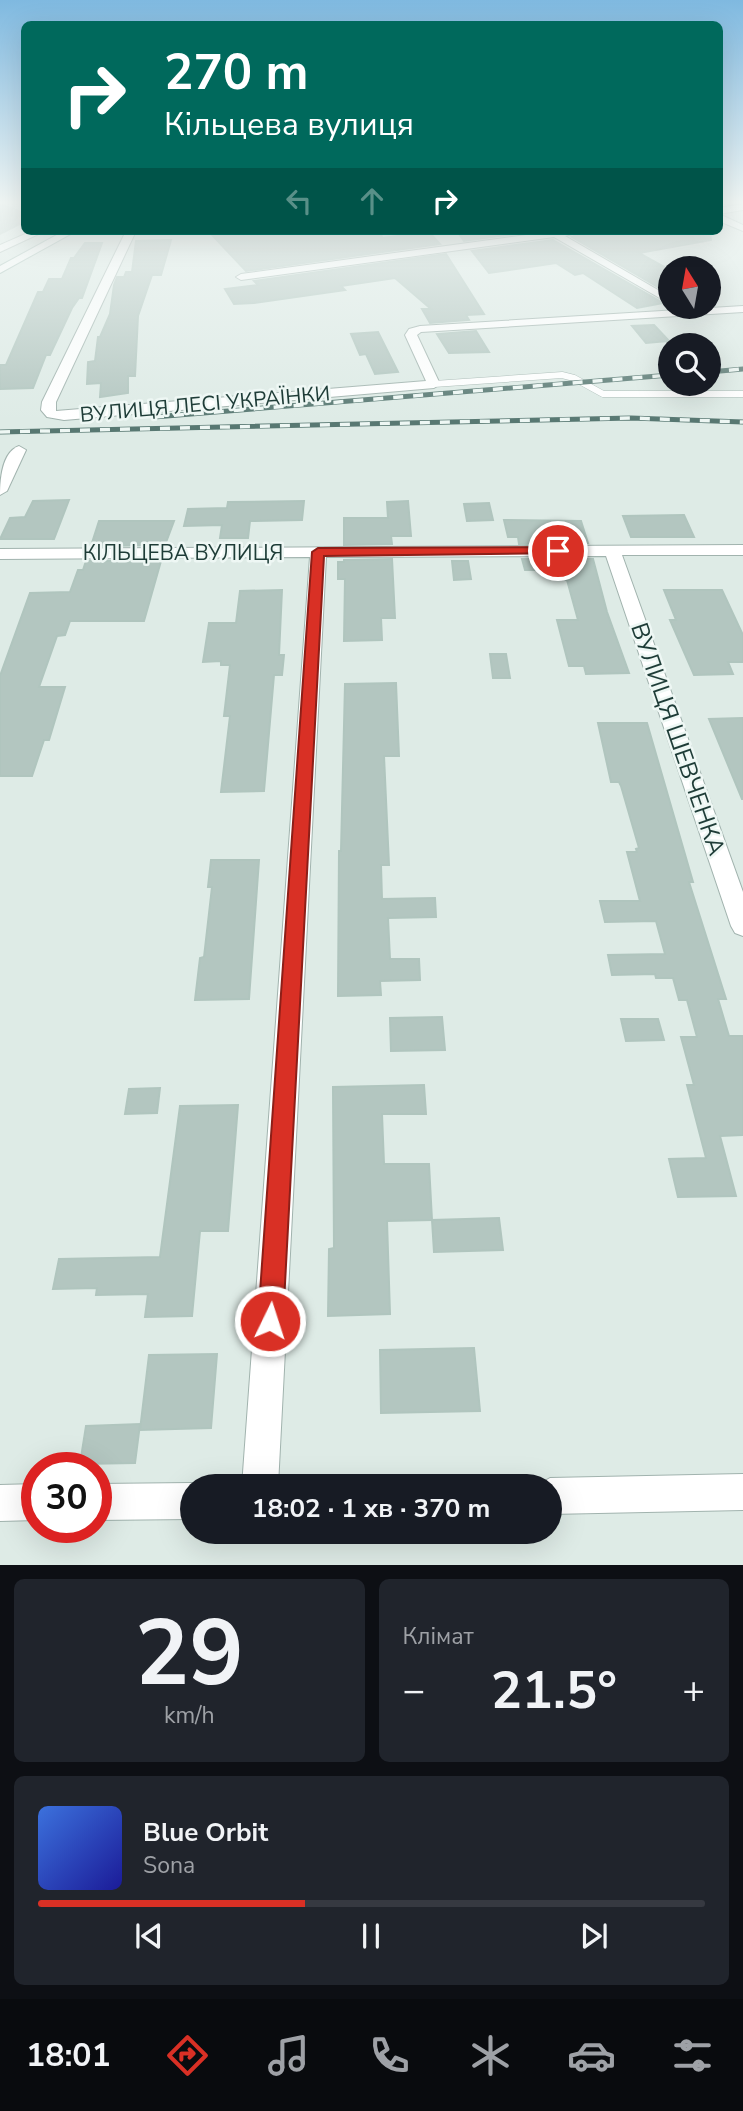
<!DOCTYPE html>
<html lang="uk">
<head>
<meta charset="utf-8">
<style>
	body { margin:0; font-family:"Nunito Sans",sans-serif; background:#20242c; color:#f1f3f6; height:100vh; display:flex; flex-direction:column; font-size:26px; white-space:nowrap }
	* { box-sizing:border-box; margin:0 }
	p { font-size:23px; color:#9ea1a6 }
	.icon { flex:none; width:38px; height:38px; fill:none; stroke:currentColor; stroke-width:2; stroke-linecap:round; stroke-linejoin:round }
	.map { position:relative; height:1565px; overflow:hidden }
	.side { display:flex; flex-direction:column; gap:14px; padding:14px; background:#0d0f14; flex:1 }
	.side>* { flex:none }
	.top-card { position:absolute; left:21px; top:21px; width:702px; height:214px; border-radius:10px; box-shadow:0 7px 28px #0002; background:#00695c; color:#fff; overflow:hidden }
	.needle { width:46px; rotate:349deg }
	.tools { position:absolute; left:658px; top:256px; display:grid; gap:14px }
	.tools a { display:grid; place-items:center; width:63px; height:63px; border-radius:50%; background:#171b24; box-shadow:0 7px 28px #0002; font-size:35px }
	.speed { position:absolute; left:21px; top:1452px; display:flex; gap:14px; font-size:35px; font-weight:700; text-align:center }
	.speed>* { display:grid; place-content:center; width:91px; height:91px; border-radius:50%; background:#171b24; box-shadow:0 7px 28px #0002; line-height:1 }
	.speed .limit { border:10px solid #d22; background:#fff; color:#111 }
	.pin { position:absolute; display:grid; place-items:center; width:60px; height:60px; color:#fff; margin:-30px; border:4px solid #fff; border-radius:50%; box-shadow:0 2px 7px #0007 }
	.me { position:absolute; width:77px; margin:-38px; rotate:4deg; stroke-linejoin:round; filter:drop-shadow(0 0 5px #0008) }
	.turn { display:flex; align-items:center; gap:24px; height:147px; padding:0 28px; font-size:32px }
	.turn .icon { width:91px; height:91px; stroke-width:2.5 }
	.turn b { display:block; font-size:49px; line-height:60px }
	.lanes { display:flex; align-items:center; height:66px; padding:0 28px; background:#0003; justify-content:center; gap:35px; direction:ltr }
	.lanes .off { opacity:.35 }
	.big { font-size:52px; font-weight:700; line-height:1.1 }
	.side .tile { flex:1; display:flex; flex-direction:column; justify-content:center; gap:10px; min-width:0; padding:0 24px; border-radius:10px; background:#20242c }
	.side .dial { align-items:center; gap:0 }
	.dial b { font-size:91px; line-height:1 }
	.song { display:flex; align-items:center; gap:21px }
	.cover { width:84px; height:84px; border-radius:10px; background:linear-gradient(135deg,hsl(220 70% 55%),hsl(240 70% 35%)) }
	.played { height:7px; border-radius:4px; background:linear-gradient(90deg,#d93025 40%,#363941 40%) }
	.keys { display:flex; justify-content:space-around; direction:ltr }
	.heat { display:flex; justify-content:space-between; align-items:center; font-size:38px; direction:ltr }
	.side .tiles { flex:1; display:grid; gap:14px; grid-template-columns:1fr 1fr }
	.tile:last-child { grid-column:span 2 }
	.trip { position:absolute; left:180px; top:1474px; width:382px; height:70px; border-radius:35px; background:#171b24; box-shadow:0 7px 28px #0002; font-weight:700; line-height:70px; text-align:center }
	.tab-bar { display:flex; height:112px; justify-content:space-around; align-items:center; background:#090b0e; color:#9ea1a6 }
	.tab-bar .icon { width:49px; height:49px }
	.tab-bar .selected { color:#d93025 }
	.tab-bar b { font-size:32px; color:#f1f3f6 }
	.map>svg:first-child { display:block }
</style>
</head>
<body>
<div class="map">
<svg width="743" height="1565" viewBox="0 0 743 1565">
	<rect width="100%" height="100%" fill="#deebe6"/>
	<!-- building -->
	<g fill="#b3c6c0" stroke="#b0c5be" stroke-width="2">
		<polygon points="0,204 24,213 24,222 0,234"/>
		<polygon points="255,231 381,231 382,238 429,232 440,244 246,271 213,236"/>
		<polygon points="487,231 536,231 464,241 459,234"/>
		<polygon points="586,231 710,231 711,240 639,253 670,270 670,294 572,237"/>
		<polygon points="171,240 161,275 152,275 138,316 135,376 128,376 128,393 100,397 101,383 87,384 88,362 95,361 98,337 100,337 110,314 114,285 117,277 124,277 126,272 132,272 136,241"/>
		<polygon points="553,240 663,303 637,308 583,273 575,275 556,263 489,273 472,251"/>
		<polygon points="85,243 102,243 82,298 79,298 72,308 50,355 46,355 33,388 0,389 0,365 6,365 38,292 43,292 49,279 62,279 71,258 74,258"/>
		<polygon points="446,254 484,314 466,315 469,320 430,323 422,309 431,309 395,278 341,286 345,290 254,303 234,304 225,289 258,285 254,281"/>
		<polygon points="654,325 669,341 646,343 632,326"/>
		<polygon points="476,331 489,352 449,353 437,334"/>
		<polygon points="378,332 398,372 375,374 366,354 360,355 351,334"/>
		<polygon points="69,500 54,539 0,539 10,518 25,517 33,501"/>
		<polygon points="304,501 302,520 250,521 248,538 220,538 222,525 184,526 188,509 227,508 228,502"/>
		<polygon points="408,501 411,536 391,536 392,544 344,545 344,518 388,518 387,502"/>
		<polygon points="489,503 493,520 467,521 464,504"/>
		<polygon points="684,515 694,537 631,537 623,516"/>
		<polygon points="504,520 581,521 588,543 519,544 518,537 508,537"/>
		<polygon points="99,521 174,521 165,545 91,546"/>
		<polygon points="392,559 395,618 381,618 382,640 344,641 345,579 338,579 338,562 344,562 344,560"/>
		<polygon points="522,559 593,559 607,612 629,673 586,674 584,666 569,666 557,620 578,620 567,580 563,580 560,570 525,570"/>
		<polygon points="86,561 161,561 144,621 70,621 65,635 57,636 39,687 65,687 49,740 44,740 32,776 0,776 0,676 30,593 70,592 78,570 83,570"/>
		<polygon points="452,561 468,561 471,579 454,580"/>
		<polygon points="282,590 279,655 284,655 282,675 274,675 264,791 221,792 230,716 224,716 230,665 221,665 221,661 203,662 209,623 236,623 240,591"/>
		<polygon points="664,590 722,590 743,635 743,662 728,662 733,674 694,675 670,620 676,620"/>
		<polygon points="490,654 506,654 510,678 493,678"/>
		<polygon points="396,683 399,756 384,756 389,865 381,865 382,899 435,898 436,917 388,918 390,959 419,959 420,980 380,981 381,995 338,996 339,851 341,851 345,684"/>
		<polygon points="743,718 743,799 742,799 709,719"/>
		<polygon points="598,723 647,723 693,882 689,882 726,999 718,999 729,1036 743,1036 743,1135 720,1136 736,1196 678,1197 669,1159 706,1158 687,1085 694,1085 681,1037 697,1037 687,1000 679,1000 673,978 656,978 655,974 612,975 608,955 665,954 656,921 605,922 600,901 640,901 627,852 637,852 636,849 639,848 621,786 619,782 611,782"/>
		<polygon points="211,860 259,860 249,999 195,1000 200,958 204,957 212,887 208,887"/>
		<polygon points="442,1017 445,1050 391,1051 390,1018"/>
		<polygon points="621,1019 658,1019 664,1040 626,1041"/>
		<polygon points="424,1085 426,1114 382,1114 384,1164 429,1164 432,1220 387,1221 390,1314 328,1316 329,1249 334,1248 333,1087"/>
		<polygon points="160,1088 157,1113 125,1114 129,1089"/>
		<polygon points="238,1105 228,1231 200,1231 192,1316 145,1317 148,1294 96,1295 97,1288 53,1289 59,1259 160,1257 180,1106"/>
		<polygon points="499,1218 503,1250 434,1252 432,1220"/>
		<polygon points="474,1348 480,1411 381,1413 380,1350"/>
		<polygon points="217,1354 211,1428 140,1430 149,1355"/>
		<polygon points="140,1424 135,1463 80,1464 86,1426"/>
	</g>
	<g fill="none" stroke-linecap="round" stroke-linejoin="round">
		<!-- lane casing -->
		<g stroke="#a1b3ae" stroke-width="7">
			<polyline id="lane" points="434,384 562,375 574,378 603,394 743,394"/>
		</g>
		<!-- street casing -->
		<g stroke="#a1b3ae" stroke-width="2">
			<g id="street">
				<polygon points="743,204 743,210 719,214 719,208"/>
				<polygon points="719,214 743,225 743,231 719,221"/>
				<polygon points="32,231 45,231 0,252 0,245"/>
				<polygon points="126,231 136,231 56,402 56,411 426,381 405,335 409,329 420,326 743,306 743,312 421,332 417,335 440,384 434,388 64,420 47,417 41,410 42,402"/>
				<polygon points="555,231 583,231 565,236 670,297 670,304 554,237 241,280 236,277 241,274"/>
				<path d="M 19,446 L 26,450 L 7,491 L 0,495 C 0,480 2,452 19,446 Z"/>
				<polygon points="743,545 743,555 622,555 743,892 743,936 735,933 731,926 606,556 326,557 278,1486 242,1486 310,557 0,559 0,549"/>
				<polygon points="743,1474 743,1510 550,1514 550,1486 536,1486 550,1478"/>
				<polygon points="192,1483 199,1486 192,1486 192,1519 96,1520 96,1484"/>
				<polygon points="37,1484 37,1520 0,1521 0,1485"/>
			</g>
		</g>
		<!-- secondary casing -->
		<g stroke="#9cb7b0" stroke-width="2">
			<polygon id="secondary" points="64,231 76,231 0,273 0,266"/>
		</g>
		<!-- lane -->
		<use href="#lane" stroke="#fff" stroke-width="6"/>
		<!-- street -->
		<use href="#street" fill="#fff" fill-rule="evenodd"/>
		<!-- secondary -->
		<use href="#secondary" fill="#fff" fill-rule="evenodd"/>
		<!-- rail casing -->
		<g stroke="#587872" stroke-width="5">
			<g id="rail">
				<polyline points="709,372 743,369"/>
				<polyline points="154,417 670,375"/>
				<polyline points="0,432 631,418 743,422"/>
			</g>
		</g>
		<!-- rail -->
		<use href="#rail" stroke="#eef7f4" stroke-width="3.5" stroke-dasharray="10" stroke-linecap="butt"/>
	</g>
	<!-- sky -->
	<linearGradient id="sky" x2="0" y2="1"><stop stop-color="#7fb9e0"/><stop offset="0.48" stop-color="#f0f6f4"/><stop offset="1" stop-color="#f0f6f4" stop-opacity="0"/></linearGradient>
	<rect width="743" height="421" fill="url(#sky)"/>
	<!-- route -->
	<polygon fill="#d93025" stroke="#8d1f18" stroke-width="2" points="558,547 564,551 562,553 324,556 283,1321 279,1330 270,1333 262,1330 258,1321 312,552 318,548"/>
	<g text-anchor="middle" stroke-width="5" stroke-linejoin="round" paint-order="stroke">
		<!-- far-street labels -->
		<g font-size="21" fill="#1e3c37" stroke="#eef7f4">
			<text transform="translate(205 404) rotate(-5)" y="7">ВУЛИЦЯ ЛЕСІ УКРАЇНКИ</text>
			<text x="183" y="560">КІЛЬЦЕВА ВУЛИЦЯ</text>
		</g>
		<!-- street labels -->
		<g font-size="24" fill="#1e3c37" stroke="#eef7f4">
			<text transform="translate(678 739) rotate(71)" y="8">ВУЛИЦЯ ШЕВЧЕНКА</text>
		</g>
	</g>
</svg>
<div class="tools">
<a><svg class="needle" viewBox="-14 -14 28 28"><path d="M0-13l5 13h-10z" fill="#e53935"/><path d="M0 13l5-13h-10z" fill="#9ea1a6"/></svg></a>
<a><svg class="icon" aria-label="search" viewBox="0 0 24 24"><circle cx="10" cy="10" r="6"/><path d="M15 15l6 6"/></svg></a>
</div>
<div class="speed"><div class="limit">30</div></div>
<div class="pin" style="left:558px;top:551px;background:#d93025"><svg class="icon" aria-label="arrive" viewBox="0 0 24 24"><path d="M6 21V4h12l-3 4 3 4H6"/></svg></div>
<svg class="me" style="left:270px;top:1321px" viewBox="-20 -20 40 40"><circle r="17" fill="#d93025" stroke="#fff" stroke-width="3"/><path d="M0-11L8 9 0 5-8 9z" fill="#fff"/></svg>
<div class="trip">18:02 · 1 хв · 370 m</div>
<div class="top-card">
<div class="turn"><svg class="icon" aria-label="right" viewBox="0 0 24 24"><path d="M7 20v-9h11M14 6l5 5-5 5"/></svg><div><b>270 m</b>Кільцева вулиця</div></div>
<div class="lanes"><svg class="icon off" aria-label="left" viewBox="0 0 24 24"><path d="M17 20v-9H6M10 6l-5 5 5 5"/></svg><svg class="icon off" aria-label="ahead" viewBox="0 0 24 24"><path d="M12 20V5M6 11l6-6 6 6"/></svg><svg class="icon" aria-label="right" viewBox="0 0 24 24"><path d="M7 20v-9h11M14 6l5 5-5 5"/></svg></div>
</div>
</div>
<section class="side">
<div class="tiles">
<div class="tile dial"><b>29</b><p>km/h</p></div>
<div class="tile"><p>Клімат</p>
<div class="heat"><a>−</a><b class="big">21.5°</b><a>+</a></div>
</div>
<div class="tile">
<div class="song"><i class="cover"></i><div><b>Blue Orbit</b><p>Sona</p></div></div>
<div class="played"></div>
<div class="keys"><svg class="icon" aria-label="previous" viewBox="0 0 24 24"><path d="M18 5L8 12l10 7zM5 5v14"/></svg><svg class="icon" aria-label="pause" viewBox="0 0 24 24"><path d="M8 5v14M16 5v14"/></svg><svg class="icon" aria-label="next" viewBox="0 0 24 24"><path d="M6 5l10 7-10 7zM19 5v14"/></svg></div>
</div>
</div>
</section>
<nav class="tab-bar">
<b>18:01</b>
<svg class="icon selected" aria-label="directions" viewBox="0 0 24 24"><path d="M12 3l9 9-9 9-9-9zM9 14v-3h6M13 9l2 2-2 2"/></svg>
<svg class="icon" aria-label="music" viewBox="0 0 24 24"><path d="M9 18V5l10-2v13"/><circle cx="6" cy="18" r="3"/><circle cx="16" cy="16" r="3"/></svg>
<svg class="icon" aria-label="phone" viewBox="0 0 24 24"><path d="M5 4h4l2 5-3 2q2 4 5 5l2-3 5 2v4C11 20 4 13 5 4z"/></svg>
<svg class="icon" aria-label="climate" viewBox="0 0 24 24"><path d="M12 3v18M4 7l16 10M4 17L20 7"/></svg>
<svg class="icon" aria-label="car" viewBox="0 0 24 24"><path d="M5 17H2v-5l4-1 3-4h7l3 4 3 1v5h-3M9 17h6M6 11h13"/><circle cx="7" cy="17" r="2"/><circle cx="17" cy="17" r="2"/></svg>
<svg class="icon" aria-label="filters" viewBox="0 0 24 24"><path d="M4 7h16M4 17h16"/><circle cx="9" cy="7" r="2"/><circle cx="15" cy="17" r="2"/></svg>
</nav>
</body>
</html>
